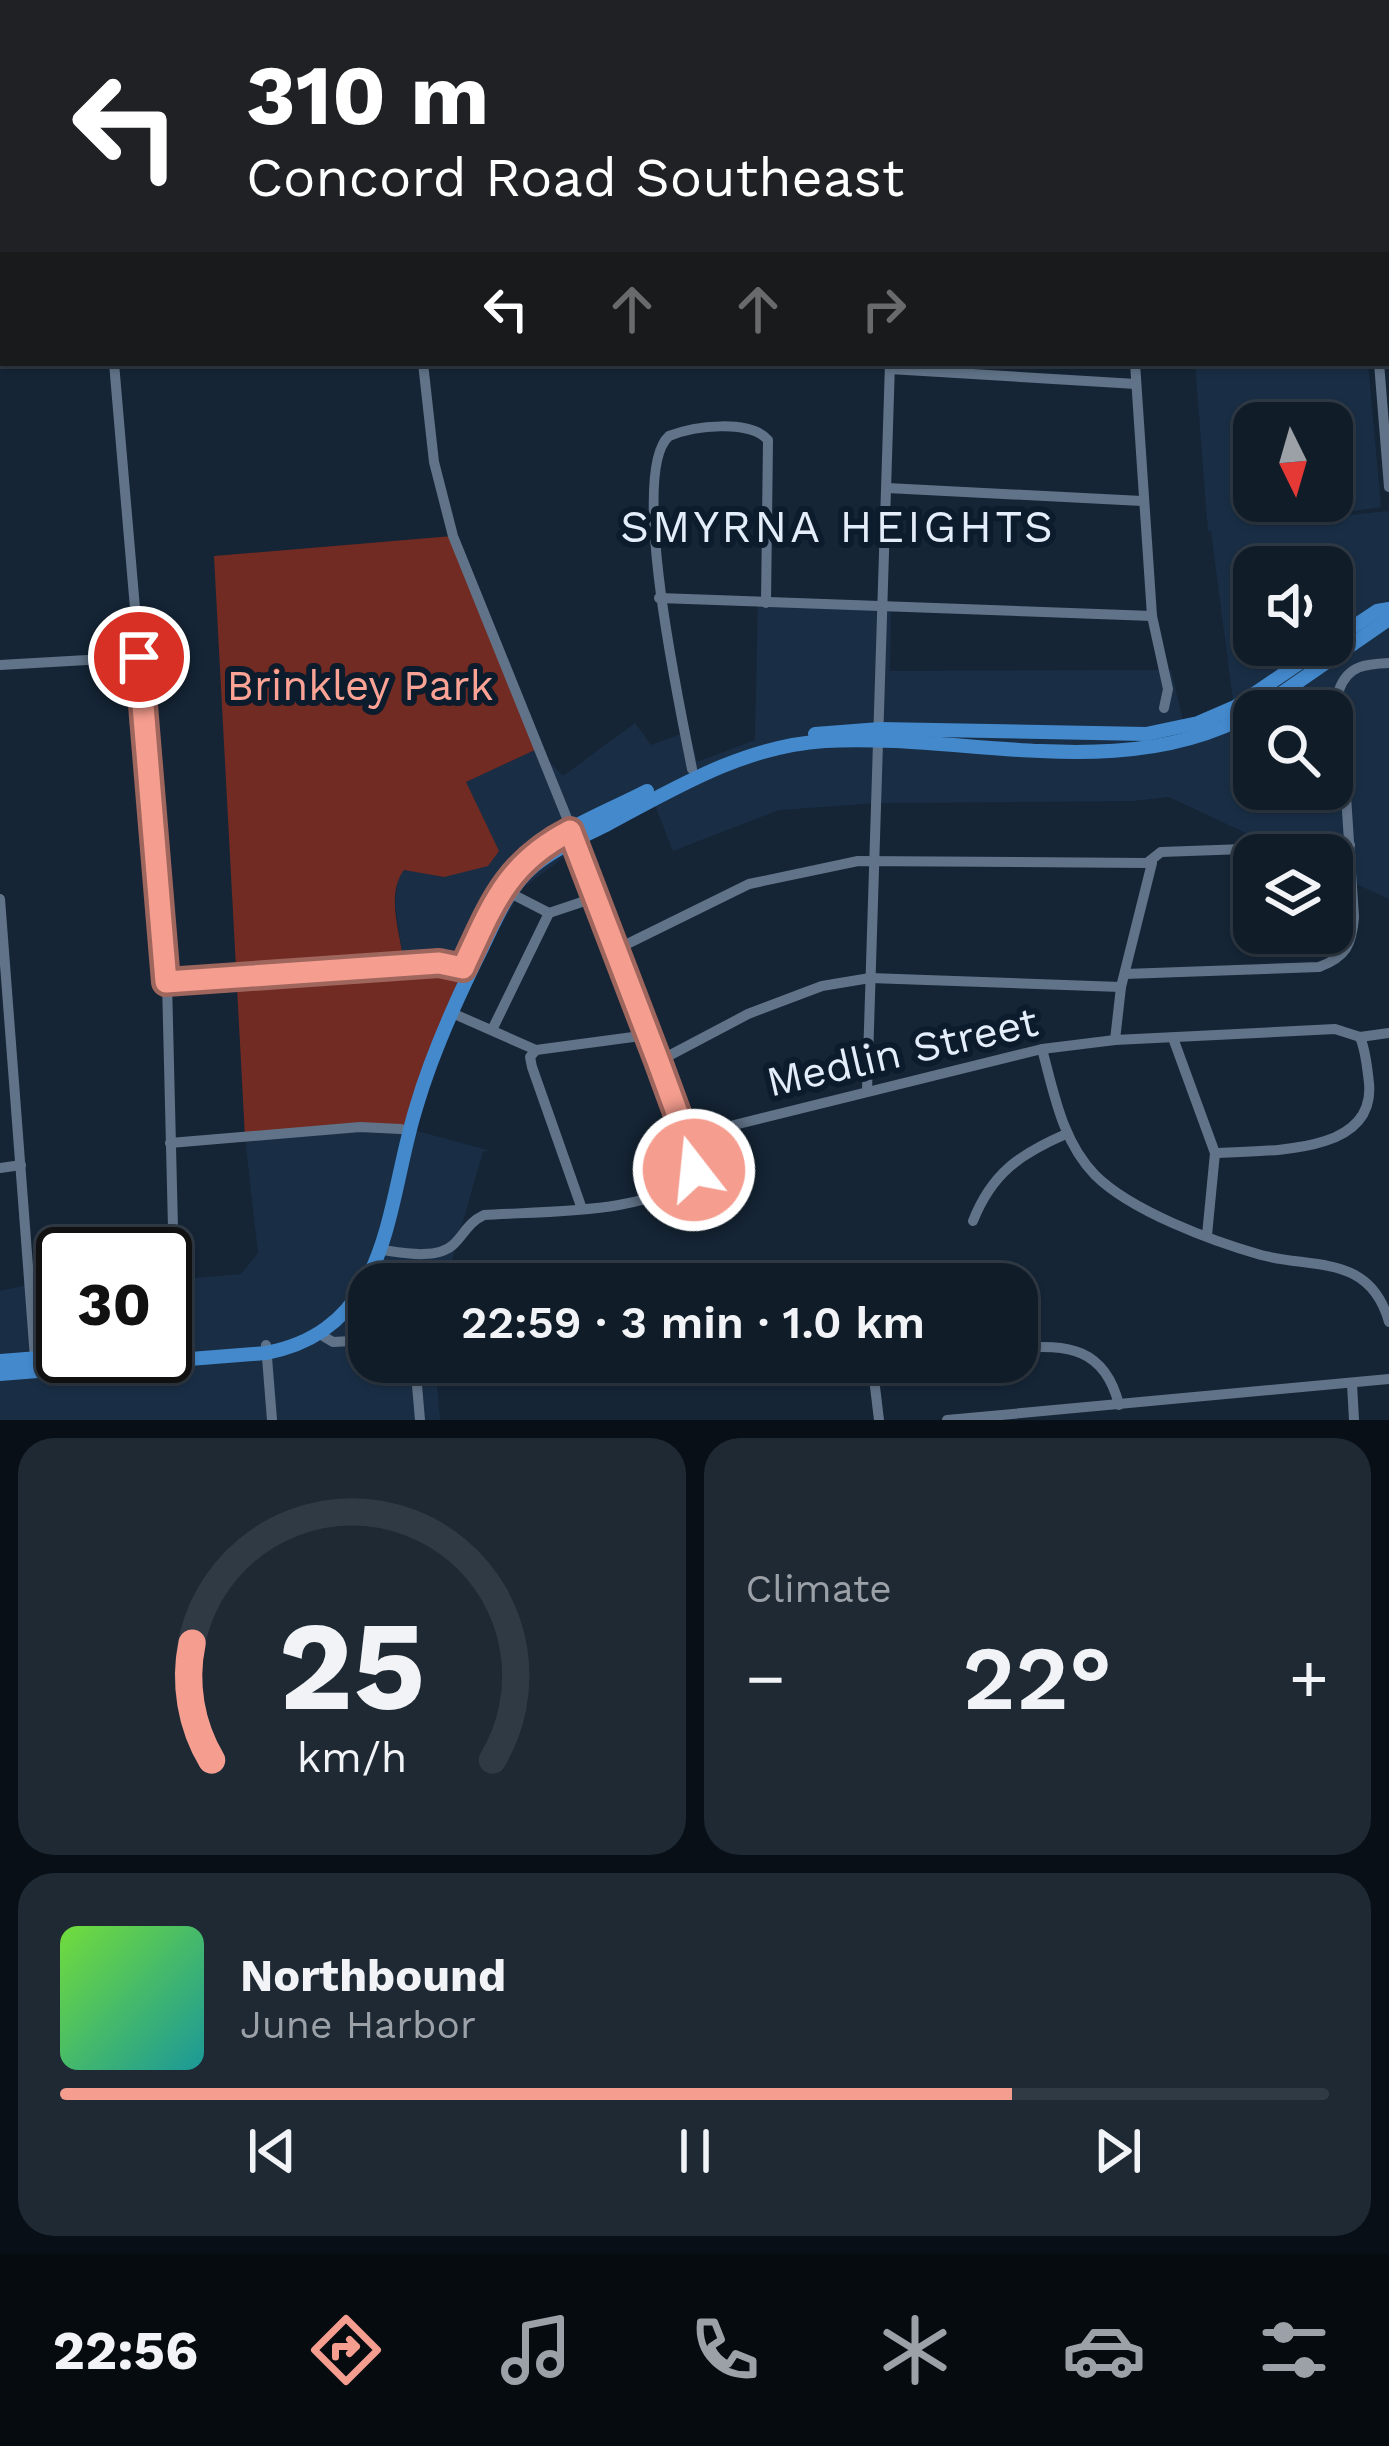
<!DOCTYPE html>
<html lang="en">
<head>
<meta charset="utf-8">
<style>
	body { margin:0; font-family:"Work Sans",sans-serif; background:#1e2934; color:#f1f3f6; height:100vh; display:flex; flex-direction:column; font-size:45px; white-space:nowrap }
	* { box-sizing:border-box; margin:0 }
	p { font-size:39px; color:#9ca1a8 }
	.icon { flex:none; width:66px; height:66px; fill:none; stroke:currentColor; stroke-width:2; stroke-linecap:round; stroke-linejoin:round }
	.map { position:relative; height:1420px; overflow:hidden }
	.details { display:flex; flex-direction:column; gap:18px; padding:18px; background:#090f16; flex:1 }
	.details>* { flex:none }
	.top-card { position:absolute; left:0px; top:0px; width:1389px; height:366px; box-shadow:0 3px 9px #0004,0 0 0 3px #303a45; background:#202124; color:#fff; overflow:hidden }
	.needle { width:78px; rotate:175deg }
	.tools { position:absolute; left:1233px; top:402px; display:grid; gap:24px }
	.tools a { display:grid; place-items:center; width:120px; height:120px; border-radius:24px; background:#101c28; box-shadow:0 3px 9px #0004,0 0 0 3px #303a45; font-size:60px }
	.speed { position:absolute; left:36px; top:1227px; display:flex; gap:24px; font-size:60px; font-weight:700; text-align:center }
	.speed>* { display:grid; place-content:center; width:156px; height:156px; border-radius:50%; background:#101c28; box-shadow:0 3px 9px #0004,0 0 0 3px #303a45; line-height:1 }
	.speed .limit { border:6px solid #111; border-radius:18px; background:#fff; color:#111 }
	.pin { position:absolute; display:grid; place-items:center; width:102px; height:102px; color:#fff; margin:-51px; border:6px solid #fff; border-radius:50%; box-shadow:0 3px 12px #0007 }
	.me { position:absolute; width:132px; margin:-66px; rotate:344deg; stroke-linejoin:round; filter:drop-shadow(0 0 9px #0008) }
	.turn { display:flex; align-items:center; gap:42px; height:252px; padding:0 48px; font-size:54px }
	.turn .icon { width:156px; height:156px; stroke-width:2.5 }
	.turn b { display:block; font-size:84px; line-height:102px }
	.lanes { display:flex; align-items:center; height:114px; padding:0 48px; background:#0003; justify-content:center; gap:60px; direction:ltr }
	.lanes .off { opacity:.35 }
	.big { font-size:90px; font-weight:600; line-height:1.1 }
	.details .widget { flex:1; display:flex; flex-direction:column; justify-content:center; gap:18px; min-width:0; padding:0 42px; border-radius:36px; background:#1e2934 }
	.details .dial { align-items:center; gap:0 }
	.dial svg { height:312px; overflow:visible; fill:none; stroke:#303a45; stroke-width:7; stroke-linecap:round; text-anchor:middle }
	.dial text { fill:#f1f3f6; stroke:none }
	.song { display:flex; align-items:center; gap:36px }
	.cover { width:144px; height:144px; border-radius:18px; background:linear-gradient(135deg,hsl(100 70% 55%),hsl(180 70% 35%)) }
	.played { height:12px; border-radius:6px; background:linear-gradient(90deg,#f59d8f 75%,#303a45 75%) }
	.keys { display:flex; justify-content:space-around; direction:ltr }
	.heat { display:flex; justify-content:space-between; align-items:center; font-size:66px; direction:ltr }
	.details .tiles { flex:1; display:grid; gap:18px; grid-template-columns:1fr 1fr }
	.widget:last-child { grid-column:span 2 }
	.trip { position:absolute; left:348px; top:1263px; width:690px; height:120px; border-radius:36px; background:#101c28; box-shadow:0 3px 9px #0004,0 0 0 3px #303a45; font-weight:600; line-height:120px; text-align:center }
	.menu { display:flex; height:192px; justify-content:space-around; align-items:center; background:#060b10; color:#9ca1a8 }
	.menu .icon { width:84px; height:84px }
	.menu .on { color:#f59d8f }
	.menu b { font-size:54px; color:#f1f3f6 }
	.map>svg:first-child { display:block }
</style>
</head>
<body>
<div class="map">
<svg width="1389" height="1420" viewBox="0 0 1389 1420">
	<rect width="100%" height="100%" fill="#152536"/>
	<!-- built -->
	<g fill="#192e45" fill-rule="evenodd">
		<polygon points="1198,0 1389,0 1389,229 1386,3"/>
		<path d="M 1195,363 L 1368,363 L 1381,507 L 1262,524 L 1389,511 L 1389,899 L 1332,873 L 1332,855 L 1293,855 L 1169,797 L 1133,801 L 878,803 L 779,810 L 673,851 L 651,795 L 572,835 L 569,853 L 523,888 L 479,963 L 406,1128 L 491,1151 L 483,1151 L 445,1284 L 369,1284 L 369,1362 L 435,1362 L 440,1420 L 0,1420 L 0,1291 L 23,1286 L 29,1276 L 63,1271 L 63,1356 L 165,1356 L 165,1291 L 174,1280 L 241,1274 L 258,1253 L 245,1137 L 404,965 L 395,904 L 398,878 L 404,870 L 444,877 L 466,782 L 537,749 L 563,776 L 635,723 L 651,745 L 689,731 L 697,762 L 755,740 L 758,599 L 891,609 L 890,671 L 1171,670 L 1185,729 L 1234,708 L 1211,531 L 1208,531 ZM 1254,423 L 1332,423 L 1332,501 L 1254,501 ZM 1254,567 L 1332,567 L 1332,645 L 1254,645 ZM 1254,711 L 1332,711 L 1332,789 L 1254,789 Z"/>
	</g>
	<!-- green -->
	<g fill="#722b23">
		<path d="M 453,536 L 537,749 L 466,782 L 499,851 L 488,866 L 444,877 L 404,870 C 385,895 401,935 404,965 L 466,969 L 405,1129 L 245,1137 L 214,556 Z"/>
		<polygon points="683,1157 678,1175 664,1175 660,1182 644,1188 634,1162"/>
	</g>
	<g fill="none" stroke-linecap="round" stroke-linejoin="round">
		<!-- stream -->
		<polyline stroke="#300" stroke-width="3" points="0,182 3,185"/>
		<!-- minor -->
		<g stroke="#617388" stroke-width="10">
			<polyline points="84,0 85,3"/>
			<polyline points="400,0 400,3"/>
			<polyline points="863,0 863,3"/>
			<polyline points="1184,3 1186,0"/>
			<polyline points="1386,309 1389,304"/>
			<polyline points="114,363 167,982 176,1351"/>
			<polyline points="1135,363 1152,616 1168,689 1164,708"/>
			<polyline points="1379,363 1389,487"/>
			<polyline points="890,369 1136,384"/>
			<polyline points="887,488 1142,501"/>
			<polyline points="659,598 1152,616"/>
			<polyline points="0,665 139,657"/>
			<path d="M 692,769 C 681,712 628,472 669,436 C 694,426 749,419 768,440 L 766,603"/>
			<polyline points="510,893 549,913"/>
			<polyline points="0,899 35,1358"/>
			<polyline points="549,913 597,897"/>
			<polyline points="617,949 749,884 858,861 1147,863 1161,852 1350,845"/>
			<path d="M 1125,974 L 1319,967 C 1346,957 1352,945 1354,917 L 1339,690 C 1348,665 1366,664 1389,663"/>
			<polyline points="167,982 439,963 463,968"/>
			<polyline points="452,1013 536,1050"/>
			<polyline points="492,1030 549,913"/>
			<polyline points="1173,1038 1215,1153 1207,1235"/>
			<polyline points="1115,1040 1121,987 1152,863"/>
			<path d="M 1042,1049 C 1054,1093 1062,1141 1095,1175 C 1131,1211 1212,1241 1261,1255 C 1314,1269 1370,1254 1389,1322"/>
			<polyline points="536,1050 530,1057 532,1067 582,1209"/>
			<polyline points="536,1050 648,1035"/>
			<polyline points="659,1061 748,1014 822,986 870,978 1121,987"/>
			<polyline points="867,1091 890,363"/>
			<polyline points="686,1137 1042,1049 1115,1040 1335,1029 1360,1037 1389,1033"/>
			<polyline points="170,1143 360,1127 401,1129"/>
			<path d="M 1215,1153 C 1266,1150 1376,1156 1369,1083 C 1367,1067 1366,1051 1360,1037"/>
			<polyline points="0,1168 21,1165"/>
			<path d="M 973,1221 C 992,1173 1020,1154 1066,1134"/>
			<path d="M 383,1250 C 403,1253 438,1260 454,1244 C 465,1233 469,1222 484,1215 C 535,1211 663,1216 694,1170 L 686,1137 L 581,853 L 453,536 L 434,462 L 423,363"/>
			<polyline points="318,1333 333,1342 369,1340"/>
			<polyline points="266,1345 272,1420"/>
			<path d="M 1017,1348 C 1068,1344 1105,1348 1119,1405"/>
			<polyline points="415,1362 420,1420"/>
			<polyline points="868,1362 873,1370 879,1420"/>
			<polyline points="1352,1384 1354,1420"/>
			<polyline points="947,1420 1389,1379"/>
		</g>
		<!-- major -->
		<g stroke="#4389cc" stroke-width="14">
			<polyline points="1368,0 1371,3"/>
			<polyline points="1386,19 1389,22"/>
			<polyline points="1332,641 1377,611 1389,609"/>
			<polyline points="1256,711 1389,619"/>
			<polyline points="815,734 880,729 1146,734 1198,723 1235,707 1326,645"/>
			<path d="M 486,919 C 524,840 574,828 647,791"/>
			<polyline points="0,1361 64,1356"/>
			<path d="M 0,1374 L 266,1353 C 392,1329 386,1204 416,1108 C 432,1053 456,1000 482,948 C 496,919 509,886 535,865 C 556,848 582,837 606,825 C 675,788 744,746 825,741 C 966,733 1124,786 1254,712"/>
		</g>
	</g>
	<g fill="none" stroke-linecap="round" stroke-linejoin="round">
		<!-- route casing -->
		<g stroke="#9f665d" stroke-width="30">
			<path id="route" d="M 139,657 L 166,982 L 439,963 L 463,968 C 492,906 506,864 570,831 L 658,1061 L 691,1151 L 694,1170"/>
		</g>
		<!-- route -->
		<use href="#route" stroke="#f59d8f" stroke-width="21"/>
	</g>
	<g text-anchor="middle" stroke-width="12" stroke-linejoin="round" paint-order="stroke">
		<!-- park labels -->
		<g font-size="42" fill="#fca395" stroke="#0c1c2c">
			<text x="360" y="700">Brinkley Park</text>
		</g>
		<!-- street labels -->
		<g font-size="42" fill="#e4eefa" stroke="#0c1c2c">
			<text transform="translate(902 1051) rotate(-13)" y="15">Medlin Street</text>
		</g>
		<!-- neighbourhood labels -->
		<g font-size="45" letter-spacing="3" fill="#e4eefa" stroke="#0c1c2c">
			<text x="838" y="542">SMYRNA HEIGHTS</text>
		</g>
	</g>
</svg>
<div class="tools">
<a><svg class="needle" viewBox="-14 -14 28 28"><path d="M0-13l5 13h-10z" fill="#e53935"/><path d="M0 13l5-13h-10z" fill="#9ca1a8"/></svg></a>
<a><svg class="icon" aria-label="sound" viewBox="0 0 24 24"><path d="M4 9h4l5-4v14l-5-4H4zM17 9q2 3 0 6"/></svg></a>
<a><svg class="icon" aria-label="search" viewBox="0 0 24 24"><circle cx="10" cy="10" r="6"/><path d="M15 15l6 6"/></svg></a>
<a><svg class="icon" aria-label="layers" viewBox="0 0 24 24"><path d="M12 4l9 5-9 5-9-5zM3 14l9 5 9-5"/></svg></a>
</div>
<div class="speed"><div class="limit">30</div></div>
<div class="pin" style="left:139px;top:657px;background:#d93025"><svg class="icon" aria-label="arrive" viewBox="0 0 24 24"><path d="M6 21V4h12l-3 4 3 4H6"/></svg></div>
<svg class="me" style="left:694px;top:1170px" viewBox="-20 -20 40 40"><circle r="17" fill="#f59d8f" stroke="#fff" stroke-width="3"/><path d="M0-11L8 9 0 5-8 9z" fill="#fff"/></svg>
<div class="trip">22:59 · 3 min · 1.0 km</div>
<div class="top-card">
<div class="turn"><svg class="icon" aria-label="left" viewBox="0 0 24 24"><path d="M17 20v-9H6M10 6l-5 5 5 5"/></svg><div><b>310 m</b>Concord Road Southeast</div></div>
<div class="lanes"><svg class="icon" aria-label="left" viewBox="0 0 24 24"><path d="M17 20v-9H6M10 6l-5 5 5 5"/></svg><svg class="icon off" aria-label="ahead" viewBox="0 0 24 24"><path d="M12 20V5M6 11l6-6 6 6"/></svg><svg class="icon off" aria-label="ahead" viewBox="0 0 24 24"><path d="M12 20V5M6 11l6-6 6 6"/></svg><svg class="icon off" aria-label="right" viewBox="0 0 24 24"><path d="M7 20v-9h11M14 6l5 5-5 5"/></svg></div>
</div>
</div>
<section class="details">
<div class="tiles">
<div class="widget dial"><svg viewBox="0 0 100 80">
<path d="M14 69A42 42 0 1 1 86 69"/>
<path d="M14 69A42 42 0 0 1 9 39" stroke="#f59d8f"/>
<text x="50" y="56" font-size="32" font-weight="700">25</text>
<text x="50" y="72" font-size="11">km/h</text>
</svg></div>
<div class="widget"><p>Climate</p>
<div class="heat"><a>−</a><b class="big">22°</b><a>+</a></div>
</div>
<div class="widget">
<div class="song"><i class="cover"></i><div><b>Northbound</b><p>June Harbor</p></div></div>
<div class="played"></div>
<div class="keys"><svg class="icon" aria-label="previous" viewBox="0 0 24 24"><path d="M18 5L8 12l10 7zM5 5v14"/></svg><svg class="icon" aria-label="pause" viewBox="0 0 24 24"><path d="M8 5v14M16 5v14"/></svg><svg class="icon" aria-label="next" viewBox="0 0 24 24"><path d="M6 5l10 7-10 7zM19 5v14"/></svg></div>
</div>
</div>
</section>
<nav class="menu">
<b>22:56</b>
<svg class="icon on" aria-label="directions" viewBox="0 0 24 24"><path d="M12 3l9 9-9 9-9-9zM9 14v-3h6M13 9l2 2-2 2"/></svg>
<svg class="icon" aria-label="music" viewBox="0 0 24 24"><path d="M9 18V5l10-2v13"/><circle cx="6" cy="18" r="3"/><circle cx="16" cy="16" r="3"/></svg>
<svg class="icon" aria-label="phone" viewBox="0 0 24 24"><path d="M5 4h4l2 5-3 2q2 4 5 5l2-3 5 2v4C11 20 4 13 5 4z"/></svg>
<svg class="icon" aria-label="climate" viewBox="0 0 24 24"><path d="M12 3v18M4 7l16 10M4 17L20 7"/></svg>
<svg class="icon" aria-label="car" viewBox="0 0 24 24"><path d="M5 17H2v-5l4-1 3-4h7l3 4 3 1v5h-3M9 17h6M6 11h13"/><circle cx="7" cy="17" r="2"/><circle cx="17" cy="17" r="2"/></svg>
<svg class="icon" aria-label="filters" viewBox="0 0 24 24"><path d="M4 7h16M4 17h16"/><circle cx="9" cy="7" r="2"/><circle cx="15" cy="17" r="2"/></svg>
</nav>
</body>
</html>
